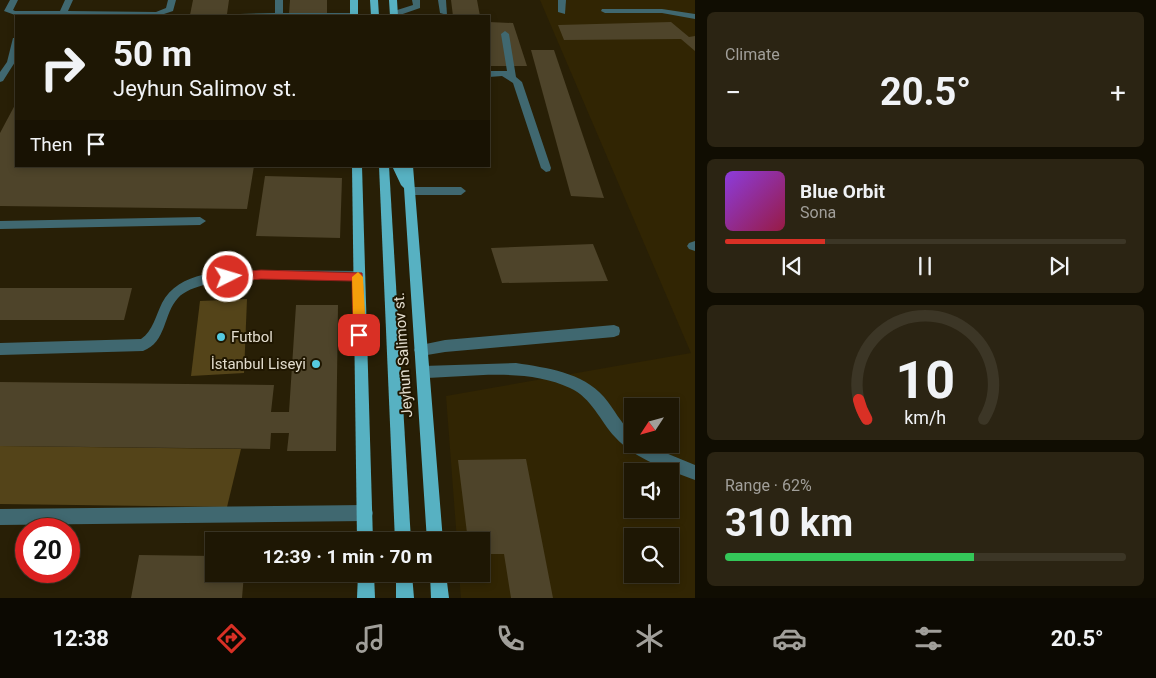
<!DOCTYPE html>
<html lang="en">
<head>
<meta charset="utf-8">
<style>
	body { margin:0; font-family:Roboto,sans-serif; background:#2b2413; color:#f1f3f6; height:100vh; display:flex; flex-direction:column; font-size:19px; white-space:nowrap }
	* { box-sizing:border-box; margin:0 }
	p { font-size:16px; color:#a19f9a }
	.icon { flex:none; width:28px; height:28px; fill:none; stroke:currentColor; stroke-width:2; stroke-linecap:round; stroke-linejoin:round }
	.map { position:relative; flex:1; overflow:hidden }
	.panel { display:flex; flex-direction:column; gap:12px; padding:12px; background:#100d02; width:461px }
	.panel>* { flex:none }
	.banner { position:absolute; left:15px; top:15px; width:475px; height:152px; border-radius:0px; box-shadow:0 2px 8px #0003,0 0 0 1px #3c3626; background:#1e1704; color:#f1f3f6; overflow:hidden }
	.needle { width:32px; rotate:234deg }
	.fabs { position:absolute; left:624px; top:398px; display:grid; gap:10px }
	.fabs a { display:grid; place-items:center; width:55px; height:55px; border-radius:0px; background:#1e1704; box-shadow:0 2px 8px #0003,0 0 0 1px #3c3626; font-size:25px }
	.speed { position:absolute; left:15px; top:518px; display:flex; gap:10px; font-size:25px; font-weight:700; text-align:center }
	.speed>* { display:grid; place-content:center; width:65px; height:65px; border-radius:50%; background:#1e1704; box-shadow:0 2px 8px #0003,0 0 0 1px #3c3626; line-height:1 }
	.speed .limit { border:8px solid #d22; background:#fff; color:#111 }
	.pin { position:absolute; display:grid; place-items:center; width:42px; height:42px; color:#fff; margin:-21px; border-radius:10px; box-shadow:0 2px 8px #0006 }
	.me { position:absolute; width:55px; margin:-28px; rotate:85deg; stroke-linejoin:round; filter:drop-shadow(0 0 4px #0008) }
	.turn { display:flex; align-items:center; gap:18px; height:105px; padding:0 15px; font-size:22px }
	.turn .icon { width:65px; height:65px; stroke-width:2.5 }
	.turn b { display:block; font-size:35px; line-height:42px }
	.then { display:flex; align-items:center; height:48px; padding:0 15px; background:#0003; gap:10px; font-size:19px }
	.big { font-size:38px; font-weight:700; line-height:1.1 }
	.panel .card { flex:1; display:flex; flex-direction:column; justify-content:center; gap:8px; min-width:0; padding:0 18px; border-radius:8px; background:#2b2413 }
	.panel .dial { align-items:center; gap:0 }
	.dial svg { height:130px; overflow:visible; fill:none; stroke:#3c3626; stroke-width:7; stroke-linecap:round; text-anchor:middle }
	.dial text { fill:#f1f3f6; stroke:none }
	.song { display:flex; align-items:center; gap:15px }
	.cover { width:60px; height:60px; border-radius:8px; background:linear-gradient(135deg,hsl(270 70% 55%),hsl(340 70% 35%)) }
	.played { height:5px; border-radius:2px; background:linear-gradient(90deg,#d93025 25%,#3c3626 25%) }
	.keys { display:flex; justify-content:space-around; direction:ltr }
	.heat { display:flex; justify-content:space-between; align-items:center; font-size:28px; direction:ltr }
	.charge { height:8px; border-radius:4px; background:linear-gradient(90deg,#34c759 62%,#3c3626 0) }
	.trip { position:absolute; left:205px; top:532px; width:285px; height:50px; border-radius:0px; background:#1e1704; box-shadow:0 2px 8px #0003,0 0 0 1px #3c3626; font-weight:700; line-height:50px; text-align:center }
	.tabs { display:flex; height:80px; justify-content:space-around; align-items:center; background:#0c0902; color:#a19f9a }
	.tabs .icon { width:35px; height:35px }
	.tabs .on { color:#d93025 }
	.tabs b { font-size:22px; color:#f1f3f6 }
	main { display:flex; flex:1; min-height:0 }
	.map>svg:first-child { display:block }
</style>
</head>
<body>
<main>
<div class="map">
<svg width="695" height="598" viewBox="0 0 695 598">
	<rect width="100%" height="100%" fill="#281f06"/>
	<!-- built -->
	<path fill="#312503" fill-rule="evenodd" d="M 540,0 L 695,0 L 695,598 L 461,598 L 459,574 L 481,574 L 481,541 L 457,541 L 446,396 L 691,353 ZM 632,406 L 670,406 L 670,444 L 632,444 ZM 632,471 L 670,471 L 670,509 L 632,509 ZM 632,536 L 670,536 L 670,574 L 632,574 Z"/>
	<!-- green -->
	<g fill="#544419">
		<polygon points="247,299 244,373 191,376 200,301"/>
		<polygon points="0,446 241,449 227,507 0,504"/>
	</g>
	<!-- building -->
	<g fill="#4e442a">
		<polygon points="193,0 229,0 227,14 190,15"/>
		<polygon points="290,0 327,0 327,14 289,14"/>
		<polygon points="451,0 477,0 480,16 453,16"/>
		<polygon points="489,22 513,23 527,66 489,66"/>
		<polygon points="671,22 689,37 695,36 695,51 681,39 564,40 558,25"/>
		<polygon points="531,50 554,50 604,198 571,196"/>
		<polygon points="16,103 16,166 254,166 247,209 0,206 0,133"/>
		<polygon points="265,176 342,178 340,238 256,236"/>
		<polygon points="593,244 608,281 502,283 491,248"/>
		<polygon points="0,288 132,288 124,320 0,320"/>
		<polygon points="296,305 338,305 336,451 287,451 289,433 271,433 270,449 0,446 0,382 274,385 271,412 289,412"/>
		<polygon points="526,459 553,598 511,598 504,554 481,554 481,541 468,541 458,460"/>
		<polygon points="139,555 214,556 214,574 244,574 242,598 131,598"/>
	</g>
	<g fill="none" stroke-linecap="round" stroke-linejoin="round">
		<!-- minor -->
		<g fill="#406870" fill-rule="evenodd">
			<polygon points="10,0 18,0 13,10 15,11 60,11 65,0 73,0 68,11 156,12 166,8 168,0 176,0 173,11 158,16 15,15 4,11"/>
			<polygon points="275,0 283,0 283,13 354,13 358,15 236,16 240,14 275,13"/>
			<polygon points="412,0 420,0 420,8 397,16 391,16 391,12 413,5"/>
			<polygon points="438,0 446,0 447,15 440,13"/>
			<polygon points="558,0 566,0 565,14 558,12"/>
			<polygon points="602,9 662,9 695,14 695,19 662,13 605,13 601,11"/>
			<polygon points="505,31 509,34 516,77 522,82 551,168 550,171 546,172 541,168 513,83 502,76 489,77 489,71 507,71 501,34"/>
			<polygon points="13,38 16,38 15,62 3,81 0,82 0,72 7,62"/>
			<polygon points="410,187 461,187 466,191 461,195 410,195 405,191"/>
			<polygon points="200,217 206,221 200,225 0,229 0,221"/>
			<polygon points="695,241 695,251 689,249 687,246 689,243"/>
			<path d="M 261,270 L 358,271 L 362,273 L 364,276 L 362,279 L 358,281 C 319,280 204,270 178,298 C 163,314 167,342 143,351 L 0,355 L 0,343 L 141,339 C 153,331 156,315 162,303 C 179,269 229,271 261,270 Z"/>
			<polygon points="614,325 619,327 620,331 619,335 614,337 445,352 421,356 416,354 414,350 416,346 445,340"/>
			<path d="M 516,363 C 547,368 582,372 604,397 C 614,409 621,423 632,434 L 632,444 L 644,444 L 695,465 L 695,480 C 667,469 636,460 615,437 C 600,421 592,398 570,388 C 526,367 470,377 423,378 L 418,376 L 416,372 L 418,368 L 423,366 Z"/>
			<polygon points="365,505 371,507 373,513 371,519 365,521 0,525 0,509"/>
		</g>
		<!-- major -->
		<g fill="#57b1c2" fill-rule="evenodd">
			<rect x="350" y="0" width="8" height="16"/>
			<polygon points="370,0 378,0 379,16 371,16"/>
			<polygon points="389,0 397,0 398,16 390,16"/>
			<polygon points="352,166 362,166 373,541 357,541"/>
			<polygon points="379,166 389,166 411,541 395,541"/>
			<polygon points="392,166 413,166 443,541 427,541 404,188 401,185"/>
			<polygon points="358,574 374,574 375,598 357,598"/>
			<polygon points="396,574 412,574 414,598 396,598"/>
			<polygon points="430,574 446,574 449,598 431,598"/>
		</g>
	</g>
	<!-- route -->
	<polygon fill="#d93025" stroke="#8d1f18" points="261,270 362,273 365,335 364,339 359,340 355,339 353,335 352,281 261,279 228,282 222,277 228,273"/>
	<!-- slow -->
	<polygon fill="#f59e0b" points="358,272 363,277 365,314 363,318 355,318 353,314 352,277"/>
	<!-- markers -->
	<g fill="#55cadf" stroke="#1f1600" stroke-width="2">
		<circle cx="221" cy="337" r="5"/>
		<circle cx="316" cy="364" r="5"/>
	</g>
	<g text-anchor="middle" stroke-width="4" stroke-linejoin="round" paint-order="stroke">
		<!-- poi labels -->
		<g font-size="15" fill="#e2dccd" stroke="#1f1600" text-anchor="start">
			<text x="231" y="342">Futbol</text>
			<text x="306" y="369" text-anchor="end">İstanbul Liseyi</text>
		</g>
		<!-- street labels -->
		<g font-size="15" fill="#e2dccd" stroke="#1f1600">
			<text transform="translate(403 355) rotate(-94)" y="5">Jeyhun Salimov st.</text>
		</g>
	</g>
</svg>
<div class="fabs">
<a><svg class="needle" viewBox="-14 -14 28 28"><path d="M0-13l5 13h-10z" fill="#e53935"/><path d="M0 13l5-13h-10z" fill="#a19f9a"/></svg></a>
<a><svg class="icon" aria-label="sound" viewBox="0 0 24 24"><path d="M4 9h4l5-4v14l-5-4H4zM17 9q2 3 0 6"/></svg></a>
<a><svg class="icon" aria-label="search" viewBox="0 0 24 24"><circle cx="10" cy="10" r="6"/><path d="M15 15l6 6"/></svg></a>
</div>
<div class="speed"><div class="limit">20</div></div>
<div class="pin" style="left:359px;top:335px;background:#d93025"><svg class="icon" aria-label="arrive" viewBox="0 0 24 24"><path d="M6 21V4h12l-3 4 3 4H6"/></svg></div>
<svg class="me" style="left:228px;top:277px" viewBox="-20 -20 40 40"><circle r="17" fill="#d93025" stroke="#fff" stroke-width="3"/><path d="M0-11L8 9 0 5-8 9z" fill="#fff"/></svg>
<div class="trip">12:39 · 1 min · 70 m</div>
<div class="banner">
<div class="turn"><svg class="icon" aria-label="right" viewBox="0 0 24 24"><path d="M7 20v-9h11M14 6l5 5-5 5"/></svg><div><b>50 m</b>Jeyhun Salimov st.</div></div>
<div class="then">Then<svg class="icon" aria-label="arrive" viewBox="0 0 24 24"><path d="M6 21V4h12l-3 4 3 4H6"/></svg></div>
</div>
</div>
<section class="panel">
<div class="card"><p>Climate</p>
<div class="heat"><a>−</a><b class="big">20.5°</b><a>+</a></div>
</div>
<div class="card">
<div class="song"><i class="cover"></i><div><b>Blue Orbit</b><p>Sona</p></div></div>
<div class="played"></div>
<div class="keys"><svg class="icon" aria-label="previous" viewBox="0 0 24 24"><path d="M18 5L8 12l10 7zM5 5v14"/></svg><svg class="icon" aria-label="pause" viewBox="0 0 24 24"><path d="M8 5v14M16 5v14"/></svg><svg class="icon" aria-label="next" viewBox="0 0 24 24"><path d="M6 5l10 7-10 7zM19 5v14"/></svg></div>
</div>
<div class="card dial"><svg viewBox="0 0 100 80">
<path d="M14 69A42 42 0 1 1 86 69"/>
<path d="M14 69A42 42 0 0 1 9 57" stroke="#d93025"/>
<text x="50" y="56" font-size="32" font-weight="700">10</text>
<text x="50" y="72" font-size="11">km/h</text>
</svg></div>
<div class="card"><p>Range · 62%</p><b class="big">310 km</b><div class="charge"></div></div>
</section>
</main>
<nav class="tabs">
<b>12:38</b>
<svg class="icon on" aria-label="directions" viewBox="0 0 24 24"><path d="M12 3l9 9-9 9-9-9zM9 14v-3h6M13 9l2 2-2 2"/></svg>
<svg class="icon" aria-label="music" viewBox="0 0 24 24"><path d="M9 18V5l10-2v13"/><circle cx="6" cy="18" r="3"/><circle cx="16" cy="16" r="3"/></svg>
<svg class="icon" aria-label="phone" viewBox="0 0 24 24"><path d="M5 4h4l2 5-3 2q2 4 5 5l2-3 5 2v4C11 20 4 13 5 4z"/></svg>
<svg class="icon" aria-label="climate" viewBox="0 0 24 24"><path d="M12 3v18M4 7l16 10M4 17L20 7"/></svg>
<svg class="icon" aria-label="car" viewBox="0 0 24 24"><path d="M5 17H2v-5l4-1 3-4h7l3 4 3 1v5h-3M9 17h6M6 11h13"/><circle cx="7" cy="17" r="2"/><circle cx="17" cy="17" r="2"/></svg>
<svg class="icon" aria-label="filters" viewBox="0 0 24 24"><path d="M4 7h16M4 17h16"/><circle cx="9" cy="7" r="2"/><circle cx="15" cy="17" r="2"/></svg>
<b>20.5°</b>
</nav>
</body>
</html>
